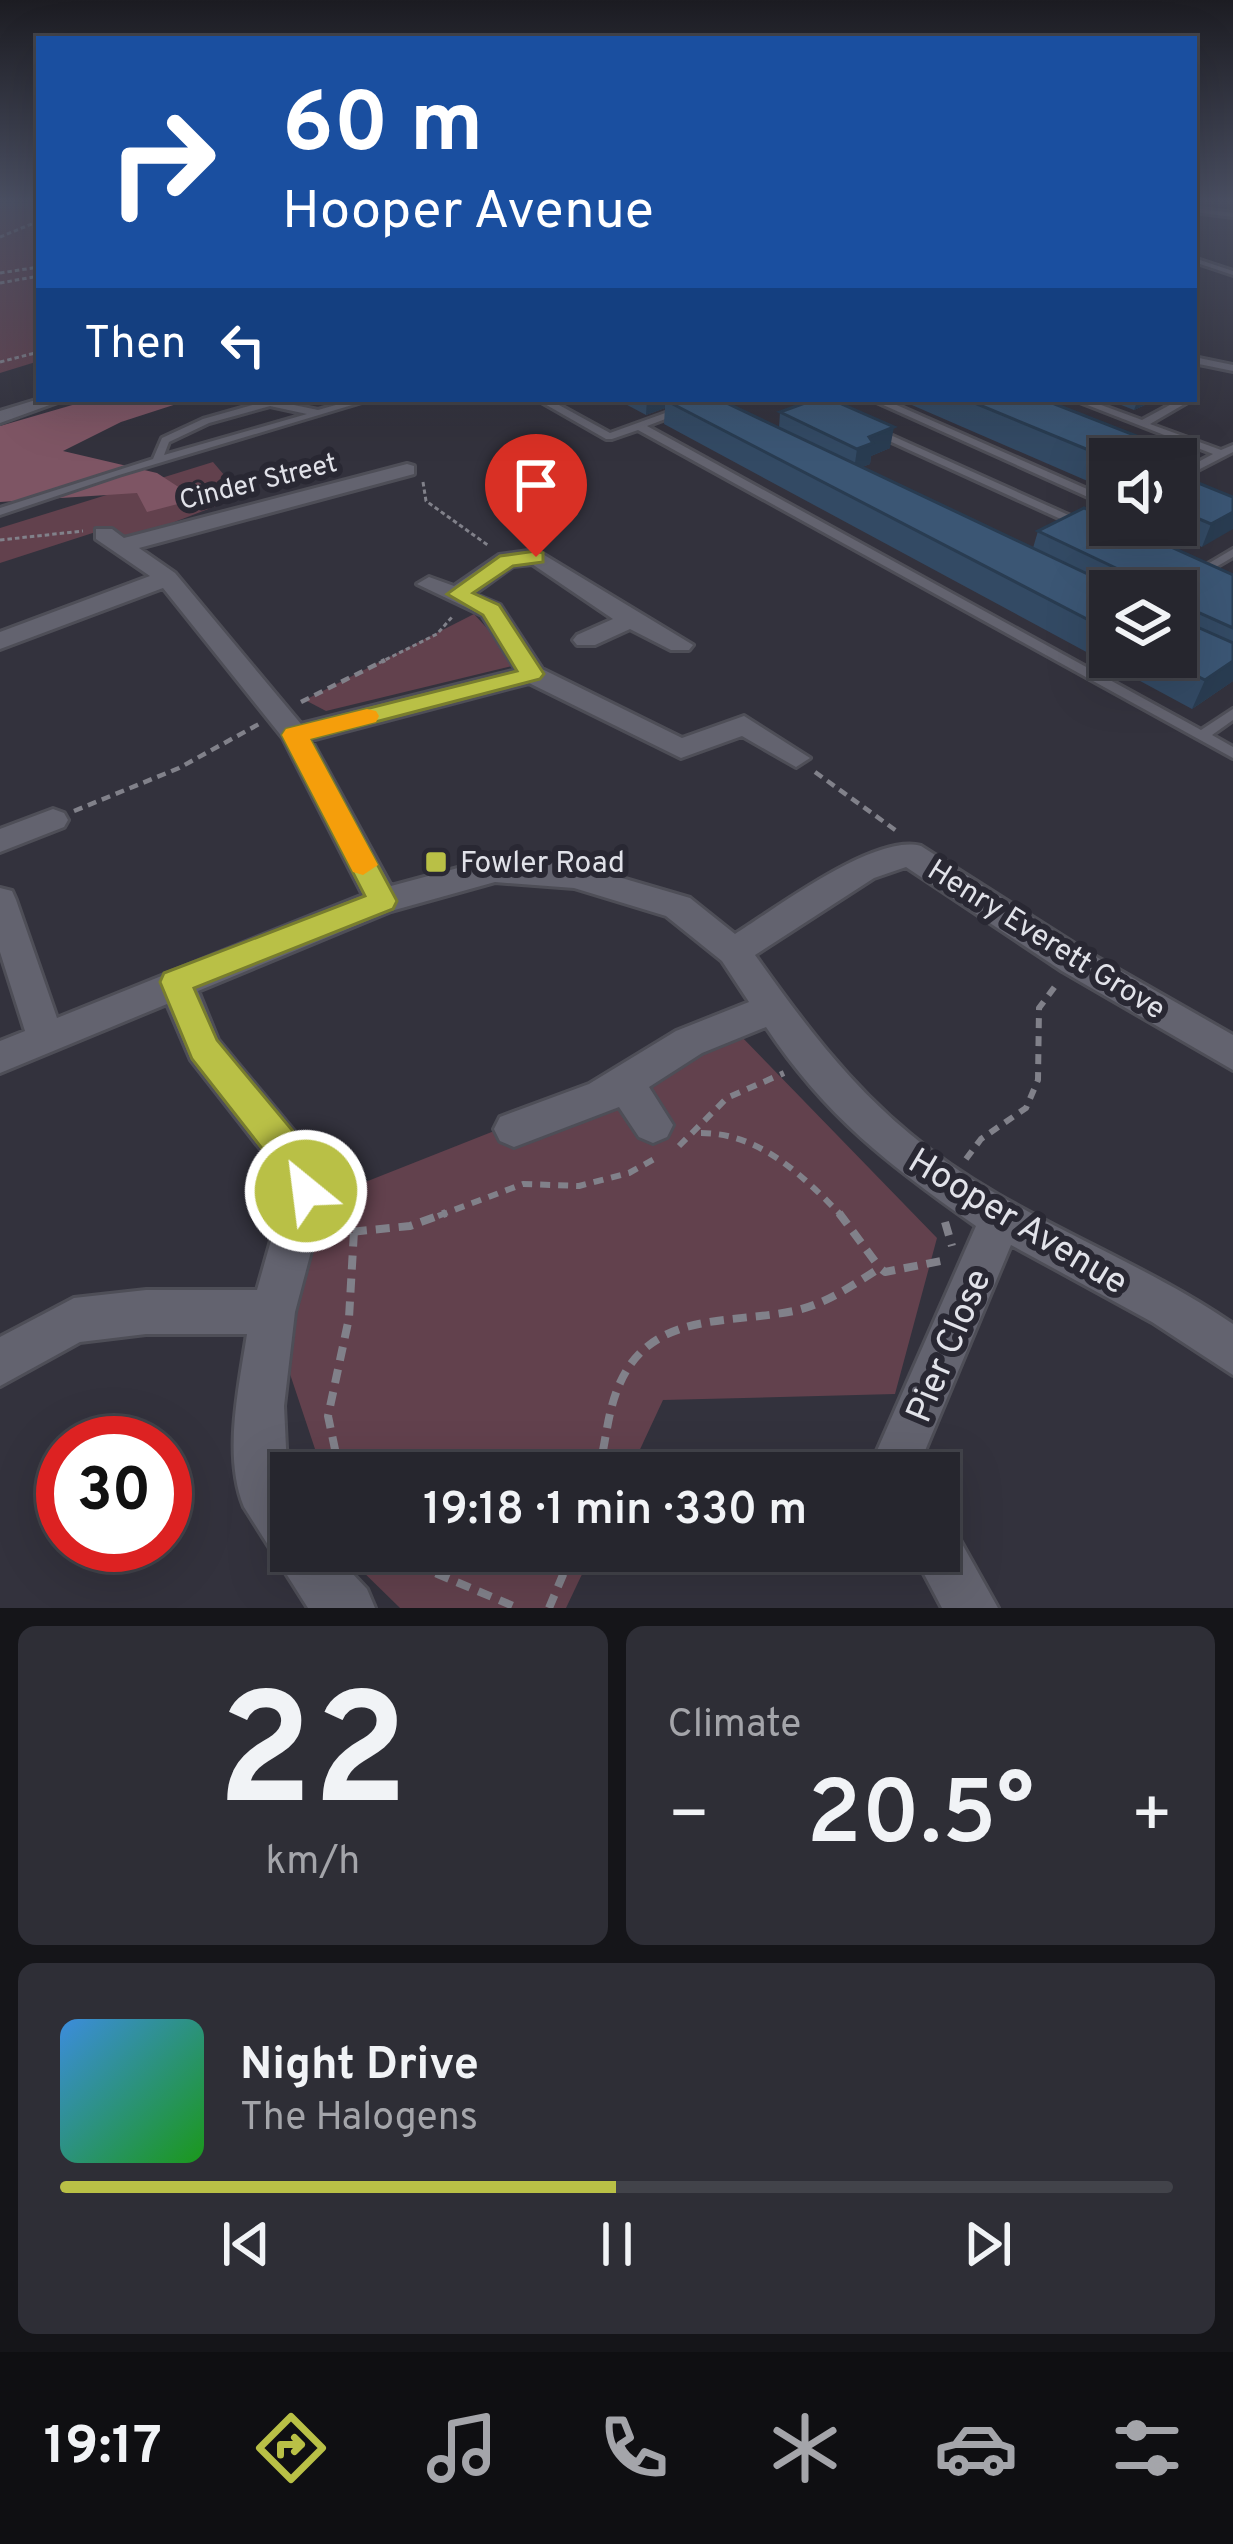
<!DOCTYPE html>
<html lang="en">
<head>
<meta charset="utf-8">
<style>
	body { margin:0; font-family:Overpass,sans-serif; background:#2e2e36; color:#f1f3f6; height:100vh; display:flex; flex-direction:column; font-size:45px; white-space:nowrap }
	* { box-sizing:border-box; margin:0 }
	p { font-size:39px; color:#a4a5aa }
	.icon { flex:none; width:66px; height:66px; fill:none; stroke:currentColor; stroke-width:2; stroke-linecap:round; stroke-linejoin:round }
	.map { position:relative; height:1608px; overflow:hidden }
	.panel { display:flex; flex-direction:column; gap:18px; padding:18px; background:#151519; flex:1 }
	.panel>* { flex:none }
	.hud { position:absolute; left:36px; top:36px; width:1161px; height:366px; border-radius:0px; box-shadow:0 12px 48px #0002,0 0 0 3px #42434a; background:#1a4fa0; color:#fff; overflow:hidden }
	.tools { position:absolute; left:1089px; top:438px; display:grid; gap:24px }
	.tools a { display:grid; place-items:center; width:108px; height:108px; border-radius:0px; background:#26262e; box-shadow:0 12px 48px #0002,0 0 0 3px #42434a; font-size:60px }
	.speed { position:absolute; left:36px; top:1416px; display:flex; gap:24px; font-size:60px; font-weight:700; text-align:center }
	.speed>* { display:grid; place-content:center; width:156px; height:156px; border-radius:50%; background:#26262e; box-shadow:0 12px 48px #0002,0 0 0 3px #42434a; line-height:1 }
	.speed .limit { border:18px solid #d22; background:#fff; color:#111 }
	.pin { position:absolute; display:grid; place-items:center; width:102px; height:102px; color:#fff; margin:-123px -51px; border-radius:50% 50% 50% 0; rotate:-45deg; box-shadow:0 0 12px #0007 }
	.pin .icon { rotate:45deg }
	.me { position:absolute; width:132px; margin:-66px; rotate:331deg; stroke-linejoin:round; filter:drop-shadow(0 0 9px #0008) }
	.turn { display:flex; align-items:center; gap:42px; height:252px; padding:0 48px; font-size:54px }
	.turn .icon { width:156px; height:156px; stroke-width:2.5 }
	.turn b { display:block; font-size:84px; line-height:102px }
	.then { display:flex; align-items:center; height:114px; padding:0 48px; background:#0003; gap:24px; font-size:45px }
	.big { font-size:90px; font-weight:600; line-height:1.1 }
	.panel .tile { flex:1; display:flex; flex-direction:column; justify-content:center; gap:18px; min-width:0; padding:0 42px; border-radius:18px; background:#2e2e36 }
	.panel .dial { align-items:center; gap:0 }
	.dial b { font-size:156px; line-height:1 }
	.song { display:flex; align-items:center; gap:36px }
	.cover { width:144px; height:144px; border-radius:18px; background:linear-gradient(135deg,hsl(210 70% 55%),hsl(120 70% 35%)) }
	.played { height:12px; border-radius:6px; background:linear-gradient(90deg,#b9c046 50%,#42434a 50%) }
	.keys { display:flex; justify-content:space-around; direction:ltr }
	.heat { display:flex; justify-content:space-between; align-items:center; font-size:66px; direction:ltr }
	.panel .tiles { flex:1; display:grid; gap:18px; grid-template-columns:1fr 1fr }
	.tile:last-child { grid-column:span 2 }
	.trip { position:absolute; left:270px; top:1452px; width:690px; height:120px; border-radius:0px; background:#26262e; box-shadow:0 12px 48px #0002,0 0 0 3px #42434a; font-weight:600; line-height:120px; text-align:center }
	.tab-bar { display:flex; height:192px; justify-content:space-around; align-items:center; background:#0f0f12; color:#a4a5aa }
	.tab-bar .icon { width:84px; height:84px }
	.tab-bar .active { color:#b9c046 }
	.tab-bar b { font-size:54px; color:#f1f3f6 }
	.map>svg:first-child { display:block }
</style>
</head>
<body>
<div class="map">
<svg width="1233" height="1608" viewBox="0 0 1233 1608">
	<rect width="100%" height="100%" fill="#33323d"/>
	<!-- green -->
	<g fill="#62414d">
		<polygon points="0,203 39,203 39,361 0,373"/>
		<polygon points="213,462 242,496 133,538 105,529 0,563 0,528"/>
		<polygon points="474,614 520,664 326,711 305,700"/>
		<polygon points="739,1034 937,1238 895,1394 663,1400 629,1473 323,1473 284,1356 309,1246 340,1192"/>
		<polygon points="349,1551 593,1551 566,1608 400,1608 353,1562"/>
	</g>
	<!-- forest -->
	<polygon fill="#7e5564" points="93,399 192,399 121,422 63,451 157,473 197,499 147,512 137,493 0,502 0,426"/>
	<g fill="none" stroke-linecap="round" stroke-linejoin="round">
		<!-- lane casing -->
		<g stroke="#4e4e57" stroke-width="6">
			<g id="lane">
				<polygon points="1194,208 1233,213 1233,217 1194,212"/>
				<polygon points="1194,258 1233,271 1233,275 1194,262"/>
				<polygon points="1194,357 1233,365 1233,371 1194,363"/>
				<path d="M 357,399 L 372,399 L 119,475 L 0,515 L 0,508 L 153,459 L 162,438 L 203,419 L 270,400 L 318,410 ZM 270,406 L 307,414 L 164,455 L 169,442 L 209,423 Z"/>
				<polygon points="536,399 548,399 610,433 704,399 718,399 647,426 1201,730 1233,709 1233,720 1212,735 1233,747 1233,758 638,430 612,439 606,439"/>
				<polygon points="870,399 883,399 1103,496 1110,493 1110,500 1099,502"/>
				<polygon points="1072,399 1085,399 1142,420 1181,399 1193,399 1150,424 1221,450 1233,445 1233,452 1194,472 1176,471 1176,465 1189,467 1213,454"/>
				<polygon points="877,429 1084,522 1085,524 1076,526 874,434 872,432"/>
				<polygon points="1233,549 1233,557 1199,577 1191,577 1189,575"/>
			</g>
		</g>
		<!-- street casing -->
		<g stroke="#4e4e57" stroke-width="6">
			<g id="street">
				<polygon points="39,399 66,399 0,423 0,411"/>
				<path d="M 407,464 L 414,466 L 414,474 L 139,548 L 175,573 L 301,724 L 516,670 L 482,615 L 417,584 L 429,577 L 454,586 L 499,555 L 536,550 L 693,645 L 689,650 L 671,650 L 630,629 L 595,645 L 577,645 L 573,640 L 577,635 L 613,619 L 532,564 L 513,566 L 474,594 L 500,605 L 542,669 L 682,738 L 744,716 L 810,758 L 796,767 L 742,736 L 681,758 L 529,683 L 311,740 L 391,886 L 495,858 L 574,864 L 690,898 L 735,934 C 775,909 875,833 921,846 L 1086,951 L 1233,1035 L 1233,1070 L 1062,971 L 906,867 L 874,878 L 755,955 C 802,1021 848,1083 910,1134 C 1006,1215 1131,1254 1233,1324 L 1233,1375 L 1152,1322 L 1011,1245 L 924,1453 L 930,1473 L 880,1473 L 876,1453 L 976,1226 C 889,1165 826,1117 766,1027 L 702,1053 L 649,1087 L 673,1125 L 667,1137 L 653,1143 L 639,1137 L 619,1107 L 514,1147 L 500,1141 L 494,1129 L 500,1117 L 589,1084 L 676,1031 L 749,1002 L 722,961 L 666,916 L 574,888 L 495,882 L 391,911 L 198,991 L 218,1040 L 312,1153 L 327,1191 L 295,1312 L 284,1406 L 291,1551 L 331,1551 L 367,1589 L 375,1608 L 308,1608 L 244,1507 C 223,1456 239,1387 247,1334 L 146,1334 L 80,1342 L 0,1386 L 0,1337 L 74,1298 L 146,1290 L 257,1290 L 285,1191 L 281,1175 L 191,1060 L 167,1004 L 0,1073 L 0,1041 L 25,1031 L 0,952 L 0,888 L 12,891 L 16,900 L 57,1018 L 363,895 L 283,738 L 163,588 L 0,649 L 0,632 L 150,576 L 96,539 L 96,529 L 112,529 L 124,538 Z"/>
				<polygon points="53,809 64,813 68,820 64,827 0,852 0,829"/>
				<polygon points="939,1526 956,1533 998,1608 942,1608 912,1551 939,1551"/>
			</g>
		</g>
		<!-- path-far3 -->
		<g stroke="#81818a" stroke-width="3" stroke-dasharray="4.5 3" stroke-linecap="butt">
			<polyline points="0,237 39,221"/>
			<polyline points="0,273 39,267"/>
			<polyline points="0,283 39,276"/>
			<polyline points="0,362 39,352"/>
			<polyline points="423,482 426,501 489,546"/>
			<polyline points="0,540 83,531"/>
			<polyline points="379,663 437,634 452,617"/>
		</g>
		<!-- path-far2 -->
		<g stroke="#81818a" stroke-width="4.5" stroke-dasharray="9 6" stroke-linecap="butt">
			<polyline points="301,702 385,660"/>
			<polyline points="815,772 898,832"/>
			<polyline points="74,811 179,768 259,724"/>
		</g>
		<!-- path-far1 -->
		<g stroke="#81818a" stroke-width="6" stroke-dasharray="10 8" stroke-linecap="butt">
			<path d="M 701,1133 C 760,1133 803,1176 842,1216"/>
			<polyline points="679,1146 727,1098 784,1073"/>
			<polyline points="966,1159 981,1139 1026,1108 1038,1080 1039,1008 1056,985"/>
			<polyline points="438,1216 523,1184 579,1186 629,1173 658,1157"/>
		</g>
		<!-- path -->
		<g stroke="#81818a" stroke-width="8" stroke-dasharray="14 9" stroke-linecap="butt">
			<polyline points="839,1213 880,1268"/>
			<polyline points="945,1222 952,1246"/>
			<polyline points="330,1234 410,1226 446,1213"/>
			<polyline points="340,1473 328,1416 349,1318 354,1231"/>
			<path d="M 598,1473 C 606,1444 607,1411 620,1383 C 653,1309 733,1325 798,1310 C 829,1302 853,1285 880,1268 L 885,1272 L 946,1260"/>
			<polyline points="396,1551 414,1564 518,1608"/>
			<polyline points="549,1608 573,1551"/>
		</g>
		<!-- lane -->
		<use href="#lane" fill="#63636f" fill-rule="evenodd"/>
		<!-- street -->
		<use href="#street" fill="#63636f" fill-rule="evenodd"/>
	</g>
	<!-- wall -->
	<g fill="#334a64" fill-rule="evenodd">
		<path d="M 616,399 L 718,399 L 779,428 L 780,412 L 890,448 L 871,456 L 870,464 L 862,467 L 1033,548 L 1038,531 L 1233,575 L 1233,681 L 1192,709 L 664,424 L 665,408 L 646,415 ZM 1110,591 L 1176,657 L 1110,657 Z"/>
		<polygon points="898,399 1042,399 1147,440 1140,459 1110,459 1099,486"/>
		<polygon points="1106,399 1158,399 1134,410"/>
		<polygon points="1176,474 1233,497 1202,547 1153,525 1176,525"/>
	</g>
	<!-- shaded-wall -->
	<g fill="#293c51">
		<polygon points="647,399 677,399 665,400 665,408 646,415"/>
		<polygon points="1138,399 1158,399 1134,410"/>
		<polygon points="894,427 890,448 871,456 870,464 854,470 857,449 869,437"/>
		<polygon points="1147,440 1140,459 1110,459 1110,481 1099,486 1108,458"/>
		<polygon points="1233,512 1233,529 1202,547 1211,524"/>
		<polygon points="1233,661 1233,681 1192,709 1205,680"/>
	</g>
	<!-- building -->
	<g fill="#3b5674" stroke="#293c51" stroke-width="3">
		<polygon points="718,399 1115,587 1125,584 1122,571 1038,531 1084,508 1110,520 1110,525 1122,525 1233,575 1233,628 1184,606 1186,622 1233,643 1233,661 1205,680 1160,657 1176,657 1176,591 1110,591 1110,631 665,400"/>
		<polygon points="816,399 830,399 894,427 869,437 873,443 857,449 780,412"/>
		<polygon points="965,399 1042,399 1147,440 1108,458"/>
		<polygon points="1176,474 1233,497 1233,512 1211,524 1176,509"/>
	</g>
	<!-- sky -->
	<linearGradient id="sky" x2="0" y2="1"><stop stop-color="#1c1c22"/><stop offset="0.47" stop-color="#4a4f62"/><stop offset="1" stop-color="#4a4f62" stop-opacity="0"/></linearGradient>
	<rect width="1233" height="428" fill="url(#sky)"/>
	<!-- route -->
	<polygon fill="#b9c046" stroke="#787d2e" stroke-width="3" points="536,551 543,553 543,562 513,566 473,593 499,605 544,674 540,679 310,739 397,901 393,909 194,988 217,1040 312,1154 324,1191 319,1203 306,1208 292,1203 282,1174 192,1059 160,982 164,973 365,896 282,735 286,729 517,671 483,615 447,594 500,556"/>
	<!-- slow -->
	<polygon fill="#f59e0b" points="367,709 376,711 379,716 376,722 310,739 378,865 363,875 353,872 282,735 286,729"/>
	<!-- markers -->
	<rect fill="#b9c046" stroke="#292833" stroke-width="4.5" x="424" y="850" width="24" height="24" rx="6"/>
	<g text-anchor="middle" stroke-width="12" stroke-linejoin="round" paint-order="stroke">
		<!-- far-street labels -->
		<g font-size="27" fill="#e1e2e9" stroke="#292833">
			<text transform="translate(258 481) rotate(-14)" y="9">Cinder Street</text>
		</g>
		<!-- poi labels -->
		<g font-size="30" fill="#e1e2e9" stroke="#292833" text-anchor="start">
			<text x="460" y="872">Fowler Road</text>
		</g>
		<!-- street labels -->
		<g font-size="30" fill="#e1e2e9" stroke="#292833">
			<text transform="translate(1047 939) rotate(32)" y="10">Henry Everett Grove</text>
		</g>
		<!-- near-street labels -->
		<g font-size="36" fill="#e1e2e9" stroke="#292833">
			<text transform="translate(1019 1220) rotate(31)" y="13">Hooper Avenue</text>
			<text transform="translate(947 1345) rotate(-67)" y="13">Pier Close</text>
		</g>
	</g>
</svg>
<div class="tools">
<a><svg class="icon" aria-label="sound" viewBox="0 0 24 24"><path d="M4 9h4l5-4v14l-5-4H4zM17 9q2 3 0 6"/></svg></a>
<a><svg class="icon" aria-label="layers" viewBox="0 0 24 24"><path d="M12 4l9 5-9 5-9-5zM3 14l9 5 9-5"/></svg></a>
</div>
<div class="speed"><div class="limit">30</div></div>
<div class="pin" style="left:536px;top:557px;background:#d93025"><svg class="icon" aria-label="arrive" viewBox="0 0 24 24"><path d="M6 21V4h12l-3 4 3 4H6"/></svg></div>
<svg class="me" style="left:306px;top:1191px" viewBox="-20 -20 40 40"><circle r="17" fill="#b9c046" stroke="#fff" stroke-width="3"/><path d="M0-11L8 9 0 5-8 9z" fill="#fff"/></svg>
<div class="trip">19:18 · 1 min · 330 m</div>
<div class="hud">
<div class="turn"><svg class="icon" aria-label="right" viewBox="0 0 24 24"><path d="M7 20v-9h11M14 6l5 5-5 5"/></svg><div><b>60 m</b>Hooper Avenue</div></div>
<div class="then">Then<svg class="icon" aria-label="left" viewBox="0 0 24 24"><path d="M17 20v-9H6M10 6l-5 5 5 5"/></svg></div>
</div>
</div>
<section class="panel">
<div class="tiles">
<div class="tile dial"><b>22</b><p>km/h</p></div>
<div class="tile"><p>Climate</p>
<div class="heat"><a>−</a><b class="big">20.5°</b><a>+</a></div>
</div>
<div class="tile">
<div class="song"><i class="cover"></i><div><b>Night Drive</b><p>The Halogens</p></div></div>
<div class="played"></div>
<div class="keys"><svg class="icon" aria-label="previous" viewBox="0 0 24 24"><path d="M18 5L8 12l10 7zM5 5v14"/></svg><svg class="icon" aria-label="pause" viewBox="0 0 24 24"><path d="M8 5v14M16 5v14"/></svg><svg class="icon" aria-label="next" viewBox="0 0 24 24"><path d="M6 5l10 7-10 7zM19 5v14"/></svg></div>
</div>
</div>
</section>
<nav class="tab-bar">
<b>19:17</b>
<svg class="icon active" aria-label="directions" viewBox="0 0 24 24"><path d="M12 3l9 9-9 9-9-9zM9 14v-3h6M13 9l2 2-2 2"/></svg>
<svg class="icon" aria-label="music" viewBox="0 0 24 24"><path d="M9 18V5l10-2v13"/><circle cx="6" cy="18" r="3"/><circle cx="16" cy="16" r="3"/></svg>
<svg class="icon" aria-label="phone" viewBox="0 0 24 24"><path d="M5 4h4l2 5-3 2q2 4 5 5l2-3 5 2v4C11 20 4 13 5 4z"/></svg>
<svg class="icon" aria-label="climate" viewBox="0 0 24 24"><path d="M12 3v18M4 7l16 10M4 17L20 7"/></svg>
<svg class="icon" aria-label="car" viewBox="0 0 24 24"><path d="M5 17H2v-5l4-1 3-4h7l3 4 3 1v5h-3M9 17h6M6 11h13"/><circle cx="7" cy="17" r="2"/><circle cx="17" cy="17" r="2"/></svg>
<svg class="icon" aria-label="filters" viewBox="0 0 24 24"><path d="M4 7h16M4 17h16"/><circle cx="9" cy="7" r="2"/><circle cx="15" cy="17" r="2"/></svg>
</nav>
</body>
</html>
